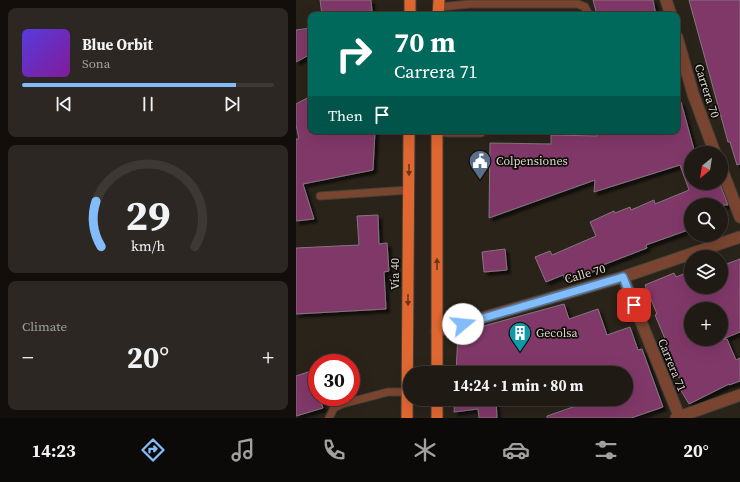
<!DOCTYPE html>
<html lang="en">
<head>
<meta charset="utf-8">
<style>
	body { margin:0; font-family:"Source Serif 4",serif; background:#2c2722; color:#f1f3f6; height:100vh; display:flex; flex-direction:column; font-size:15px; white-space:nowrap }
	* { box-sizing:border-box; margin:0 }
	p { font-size:13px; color:#a1a1a0 }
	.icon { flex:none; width:22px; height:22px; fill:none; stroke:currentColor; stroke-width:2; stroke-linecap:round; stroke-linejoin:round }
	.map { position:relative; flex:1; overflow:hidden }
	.details { display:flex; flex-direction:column; gap:8px; padding:8px; background:#110e0b; width:296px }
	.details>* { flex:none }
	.top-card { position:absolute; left:12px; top:12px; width:372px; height:122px; border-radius:8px; box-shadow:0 4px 16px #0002,0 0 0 1px #3c3834; background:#00695c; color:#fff; overflow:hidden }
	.needle { width:26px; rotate:210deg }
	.fabs { position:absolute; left:388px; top:146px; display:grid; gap:8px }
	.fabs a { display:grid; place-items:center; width:44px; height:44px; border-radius:50%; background:#1f1a14; box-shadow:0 4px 16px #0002,0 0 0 1px #3c3834; font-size:20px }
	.speed { position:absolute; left:12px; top:354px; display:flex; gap:8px; font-size:20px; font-weight:700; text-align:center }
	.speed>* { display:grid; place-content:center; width:52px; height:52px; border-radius:50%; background:#1f1a14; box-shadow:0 4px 16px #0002,0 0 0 1px #3c3834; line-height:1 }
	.speed .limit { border:6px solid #d22; background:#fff; color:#111 }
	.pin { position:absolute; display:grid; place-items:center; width:34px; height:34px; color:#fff; margin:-17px; border-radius:8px; box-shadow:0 2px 6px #0006 }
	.me { position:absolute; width:44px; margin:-22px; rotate:73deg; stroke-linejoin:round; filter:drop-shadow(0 0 3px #0008) }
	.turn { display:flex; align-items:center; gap:14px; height:84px; padding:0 20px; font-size:18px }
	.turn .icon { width:52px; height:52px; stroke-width:2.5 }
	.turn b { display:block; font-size:28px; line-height:34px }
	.then { display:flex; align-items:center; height:38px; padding:0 20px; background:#0003; gap:8px; font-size:15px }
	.big { font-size:30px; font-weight:700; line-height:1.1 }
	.details .tile { flex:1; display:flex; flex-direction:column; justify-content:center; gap:6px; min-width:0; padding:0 14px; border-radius:8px; background:#2c2722 }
	.details .dial { align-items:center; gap:0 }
	.dial svg { height:104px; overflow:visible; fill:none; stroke:#3c3834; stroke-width:7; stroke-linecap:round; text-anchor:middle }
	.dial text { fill:#f1f3f6; stroke:none }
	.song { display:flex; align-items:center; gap:12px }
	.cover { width:48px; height:48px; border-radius:6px; background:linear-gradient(135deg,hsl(250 70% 55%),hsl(290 70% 35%)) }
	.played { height:4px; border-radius:2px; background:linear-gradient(90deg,#82bcfa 85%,#3c3834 85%) }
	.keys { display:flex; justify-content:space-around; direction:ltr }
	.heat { display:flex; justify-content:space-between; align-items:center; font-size:22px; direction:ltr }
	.trip { position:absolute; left:107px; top:366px; width:230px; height:40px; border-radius:20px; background:#1f1a14; box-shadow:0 4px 16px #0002,0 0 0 1px #3c3834; font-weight:700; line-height:40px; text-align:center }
	.tab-bar { display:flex; height:64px; justify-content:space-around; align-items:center; background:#0c0a08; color:#a1a1a0 }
	.tab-bar .icon { width:28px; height:28px }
	.tab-bar .on { color:#82bcfa }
	.tab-bar b { font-size:18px; color:#f1f3f6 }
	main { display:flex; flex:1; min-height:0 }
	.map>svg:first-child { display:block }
</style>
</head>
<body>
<main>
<section class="details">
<div class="tile">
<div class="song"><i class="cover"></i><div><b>Blue Orbit</b><p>Sona</p></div></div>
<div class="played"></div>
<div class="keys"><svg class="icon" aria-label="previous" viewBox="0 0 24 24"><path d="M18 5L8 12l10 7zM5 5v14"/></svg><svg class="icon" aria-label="pause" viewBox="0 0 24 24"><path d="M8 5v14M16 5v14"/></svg><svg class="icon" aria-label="next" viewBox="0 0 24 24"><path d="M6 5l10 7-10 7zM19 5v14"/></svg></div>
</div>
<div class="tile dial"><svg viewBox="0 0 100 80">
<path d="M14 69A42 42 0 1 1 86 69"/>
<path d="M14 69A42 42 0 0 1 10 34" stroke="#82bcfa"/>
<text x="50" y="56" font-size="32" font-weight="700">29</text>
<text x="50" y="72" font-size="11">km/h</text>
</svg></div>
<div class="tile"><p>Climate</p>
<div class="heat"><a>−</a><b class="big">20°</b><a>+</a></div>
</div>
</section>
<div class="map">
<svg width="444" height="418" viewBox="0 0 444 418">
	<defs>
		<filter id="shadow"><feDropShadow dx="3.5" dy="3.5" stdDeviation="1" flood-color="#0009"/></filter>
	</defs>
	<rect width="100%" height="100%" fill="#29231a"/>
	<!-- building -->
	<g fill="#803769" stroke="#83777e" fill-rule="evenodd" filter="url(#shadow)">
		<polygon points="24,0 75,0 76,11 38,15 26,15"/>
		<polygon points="297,0 357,0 360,15 301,15"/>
		<polygon points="393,0 444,0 444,164 441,165 434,142 432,142"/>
		<polygon points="15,28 15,54 0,62 0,30"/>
		<polygon points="15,96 15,131 79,131 77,170 7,184 18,219 0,221 0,139 3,139 0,125 0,104"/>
		<polygon points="381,102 385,102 399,153 395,153 395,183 414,183 415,188 424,184 432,205 395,205 395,229 350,245 351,248 307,265 308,267 292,274 291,271 269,280 267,275 250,282 239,257 254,251 256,255 300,236 294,222 318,211 319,213 334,207 335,210 358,200 359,204 393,190 384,165 298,192 299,180 193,218 194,143 255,144 255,135 301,136 302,131 381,131"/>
		<polygon points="82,215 83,244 91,243 93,271 88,272 90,309 0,314 0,248 63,245 61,216"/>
		<polygon points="209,249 211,270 188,272 186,252"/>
		<path d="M 444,259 L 444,332 L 427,339 L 431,339 L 440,360 L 444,358 L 444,381 L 433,385 L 433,384 L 393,404 L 384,389 L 387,387 L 370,347 L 372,346 L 359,315 L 361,314 L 349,285 L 378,273 L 380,277 L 395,271 L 395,287 L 425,287 L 425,266 ZM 395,309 L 425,309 L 425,339 L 395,339 Z"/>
		<polygon points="268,304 273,319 302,309 311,335 334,327 342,350 346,349 367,407 335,418 251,418 251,416 300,399 330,399 330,373 160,373 162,333"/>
		<polygon points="15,371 21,390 21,397 23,397 27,408 0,416 0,376"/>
		<polygon points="159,399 200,399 201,418 183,418 182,409 158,412"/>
	</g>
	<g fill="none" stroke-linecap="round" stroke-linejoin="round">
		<!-- service casing -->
		<g stroke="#454037" stroke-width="9">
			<g id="service">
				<polyline points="143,7 174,4 282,4 289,7 293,15"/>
				<polyline points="141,132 153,133 185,133"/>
				<polyline points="24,196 113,190"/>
				<polyline points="33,418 38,408 46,404 92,392 111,392"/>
			</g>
		</g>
		<!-- minor casing -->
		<g stroke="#454037" stroke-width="13">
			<g id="minor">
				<polyline points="370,0 375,15"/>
				<polyline points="381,37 397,94 419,153"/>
				<polyline points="425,167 444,217"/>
				<polyline points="327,277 384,418"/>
				<polyline points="141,331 327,277 444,237"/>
				<polyline points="380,418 444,395"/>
			</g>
		</g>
		<!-- trunk casing -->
		<g stroke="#454037" stroke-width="13">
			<g id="trunk">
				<polyline points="114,15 114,0"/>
				<polyline points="142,15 143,0"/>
				<polyline points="141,373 141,131"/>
				<polyline points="111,418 113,131"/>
				<polyline points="141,418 141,399"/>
			</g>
		</g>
		<!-- service -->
		<use href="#service" stroke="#7a4530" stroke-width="7"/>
		<!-- minor -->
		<use href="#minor" stroke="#7a4530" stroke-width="11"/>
		<!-- trunk -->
		<use href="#trunk" stroke="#e06730" stroke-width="11"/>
	</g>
	<!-- one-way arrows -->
	<defs><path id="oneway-solid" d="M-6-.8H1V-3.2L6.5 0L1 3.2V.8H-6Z"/></defs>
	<g fill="#6e351b">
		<use href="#oneway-solid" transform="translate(113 170) rotate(90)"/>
		<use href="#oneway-solid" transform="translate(141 264) rotate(-90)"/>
		<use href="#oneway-solid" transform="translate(112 300) rotate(90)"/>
	</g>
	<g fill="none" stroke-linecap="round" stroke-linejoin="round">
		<!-- route casing -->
		<g stroke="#547aa2" stroke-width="10">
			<polyline id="route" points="167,324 327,277 338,305"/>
		</g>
		<!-- route -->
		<use href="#route" stroke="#82bcfa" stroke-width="7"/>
	</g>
	<!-- icons -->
	<defs>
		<g id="civic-pin" transform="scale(1.15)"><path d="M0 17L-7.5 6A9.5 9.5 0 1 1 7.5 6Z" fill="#5c6f8a" stroke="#100d09"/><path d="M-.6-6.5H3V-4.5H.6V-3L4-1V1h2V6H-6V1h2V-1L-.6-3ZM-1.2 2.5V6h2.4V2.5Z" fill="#fff"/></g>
		<g id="building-pin" transform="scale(1.15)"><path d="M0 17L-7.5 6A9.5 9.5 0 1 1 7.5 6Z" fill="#0f9aa8" stroke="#100d09"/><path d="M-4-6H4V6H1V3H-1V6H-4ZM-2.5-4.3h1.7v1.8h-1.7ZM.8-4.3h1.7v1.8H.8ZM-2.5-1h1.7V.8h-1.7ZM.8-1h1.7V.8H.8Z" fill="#fff"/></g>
	</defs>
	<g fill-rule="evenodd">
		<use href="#civic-pin" x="184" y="161"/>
		<use href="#building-pin" x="224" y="333"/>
	</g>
	<g text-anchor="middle" stroke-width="3.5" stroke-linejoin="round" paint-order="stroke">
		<!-- street labels -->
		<g font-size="12" fill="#dbd7d1" stroke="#100d09">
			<text transform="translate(411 91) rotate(72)" y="4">Carrera 70</text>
			<text transform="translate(99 274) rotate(-90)" y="4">Vía 40</text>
			<text transform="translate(289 274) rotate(-16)" y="4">Calle 70</text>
			<text transform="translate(376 365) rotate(68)" y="4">Carrera 71</text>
		</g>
		<!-- poi labels -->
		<g font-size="12" fill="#dbd7d1" stroke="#100d09" text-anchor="start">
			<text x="200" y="165">Colpensiones</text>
			<text x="240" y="337">Gecolsa</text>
		</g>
	</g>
</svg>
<div class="fabs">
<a><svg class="needle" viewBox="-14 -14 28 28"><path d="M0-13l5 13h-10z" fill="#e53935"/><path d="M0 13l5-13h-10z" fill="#a1a1a0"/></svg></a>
<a><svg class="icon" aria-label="search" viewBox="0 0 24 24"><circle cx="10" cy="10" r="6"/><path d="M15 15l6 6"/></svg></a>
<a><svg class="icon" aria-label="layers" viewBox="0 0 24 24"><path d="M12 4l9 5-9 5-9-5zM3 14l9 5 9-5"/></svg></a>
<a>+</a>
</div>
<div class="speed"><div class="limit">30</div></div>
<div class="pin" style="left:338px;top:305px;background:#d93025"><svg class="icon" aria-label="arrive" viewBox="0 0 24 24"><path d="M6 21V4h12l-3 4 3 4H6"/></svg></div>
<svg class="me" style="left:167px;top:324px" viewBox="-20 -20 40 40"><circle r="19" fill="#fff"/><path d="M0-13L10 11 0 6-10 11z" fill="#82bcfa"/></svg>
<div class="trip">14:24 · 1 min · 80 m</div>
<div class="top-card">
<div class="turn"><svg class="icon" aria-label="right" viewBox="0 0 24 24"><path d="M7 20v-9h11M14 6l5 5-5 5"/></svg><div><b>70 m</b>Carrera 71</div></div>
<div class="then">Then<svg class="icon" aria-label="arrive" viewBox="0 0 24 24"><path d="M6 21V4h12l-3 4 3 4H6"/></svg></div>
</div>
</div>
</main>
<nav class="tab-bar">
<b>14:23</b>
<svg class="icon on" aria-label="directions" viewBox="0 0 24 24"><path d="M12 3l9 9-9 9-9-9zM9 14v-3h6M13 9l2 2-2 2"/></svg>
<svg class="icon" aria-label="music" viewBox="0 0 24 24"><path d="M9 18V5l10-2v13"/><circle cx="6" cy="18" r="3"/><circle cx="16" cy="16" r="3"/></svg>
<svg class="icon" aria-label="phone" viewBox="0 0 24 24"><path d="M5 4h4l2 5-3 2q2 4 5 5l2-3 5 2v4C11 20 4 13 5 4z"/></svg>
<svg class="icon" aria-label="climate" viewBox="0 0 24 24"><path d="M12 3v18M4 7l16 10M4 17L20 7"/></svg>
<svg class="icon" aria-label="car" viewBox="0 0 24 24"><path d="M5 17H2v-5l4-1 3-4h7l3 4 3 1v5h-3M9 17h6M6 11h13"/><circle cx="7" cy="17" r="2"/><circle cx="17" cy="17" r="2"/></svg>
<svg class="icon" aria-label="filters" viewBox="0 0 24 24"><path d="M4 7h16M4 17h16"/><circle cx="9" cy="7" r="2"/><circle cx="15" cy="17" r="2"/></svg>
<b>20°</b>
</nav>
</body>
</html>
